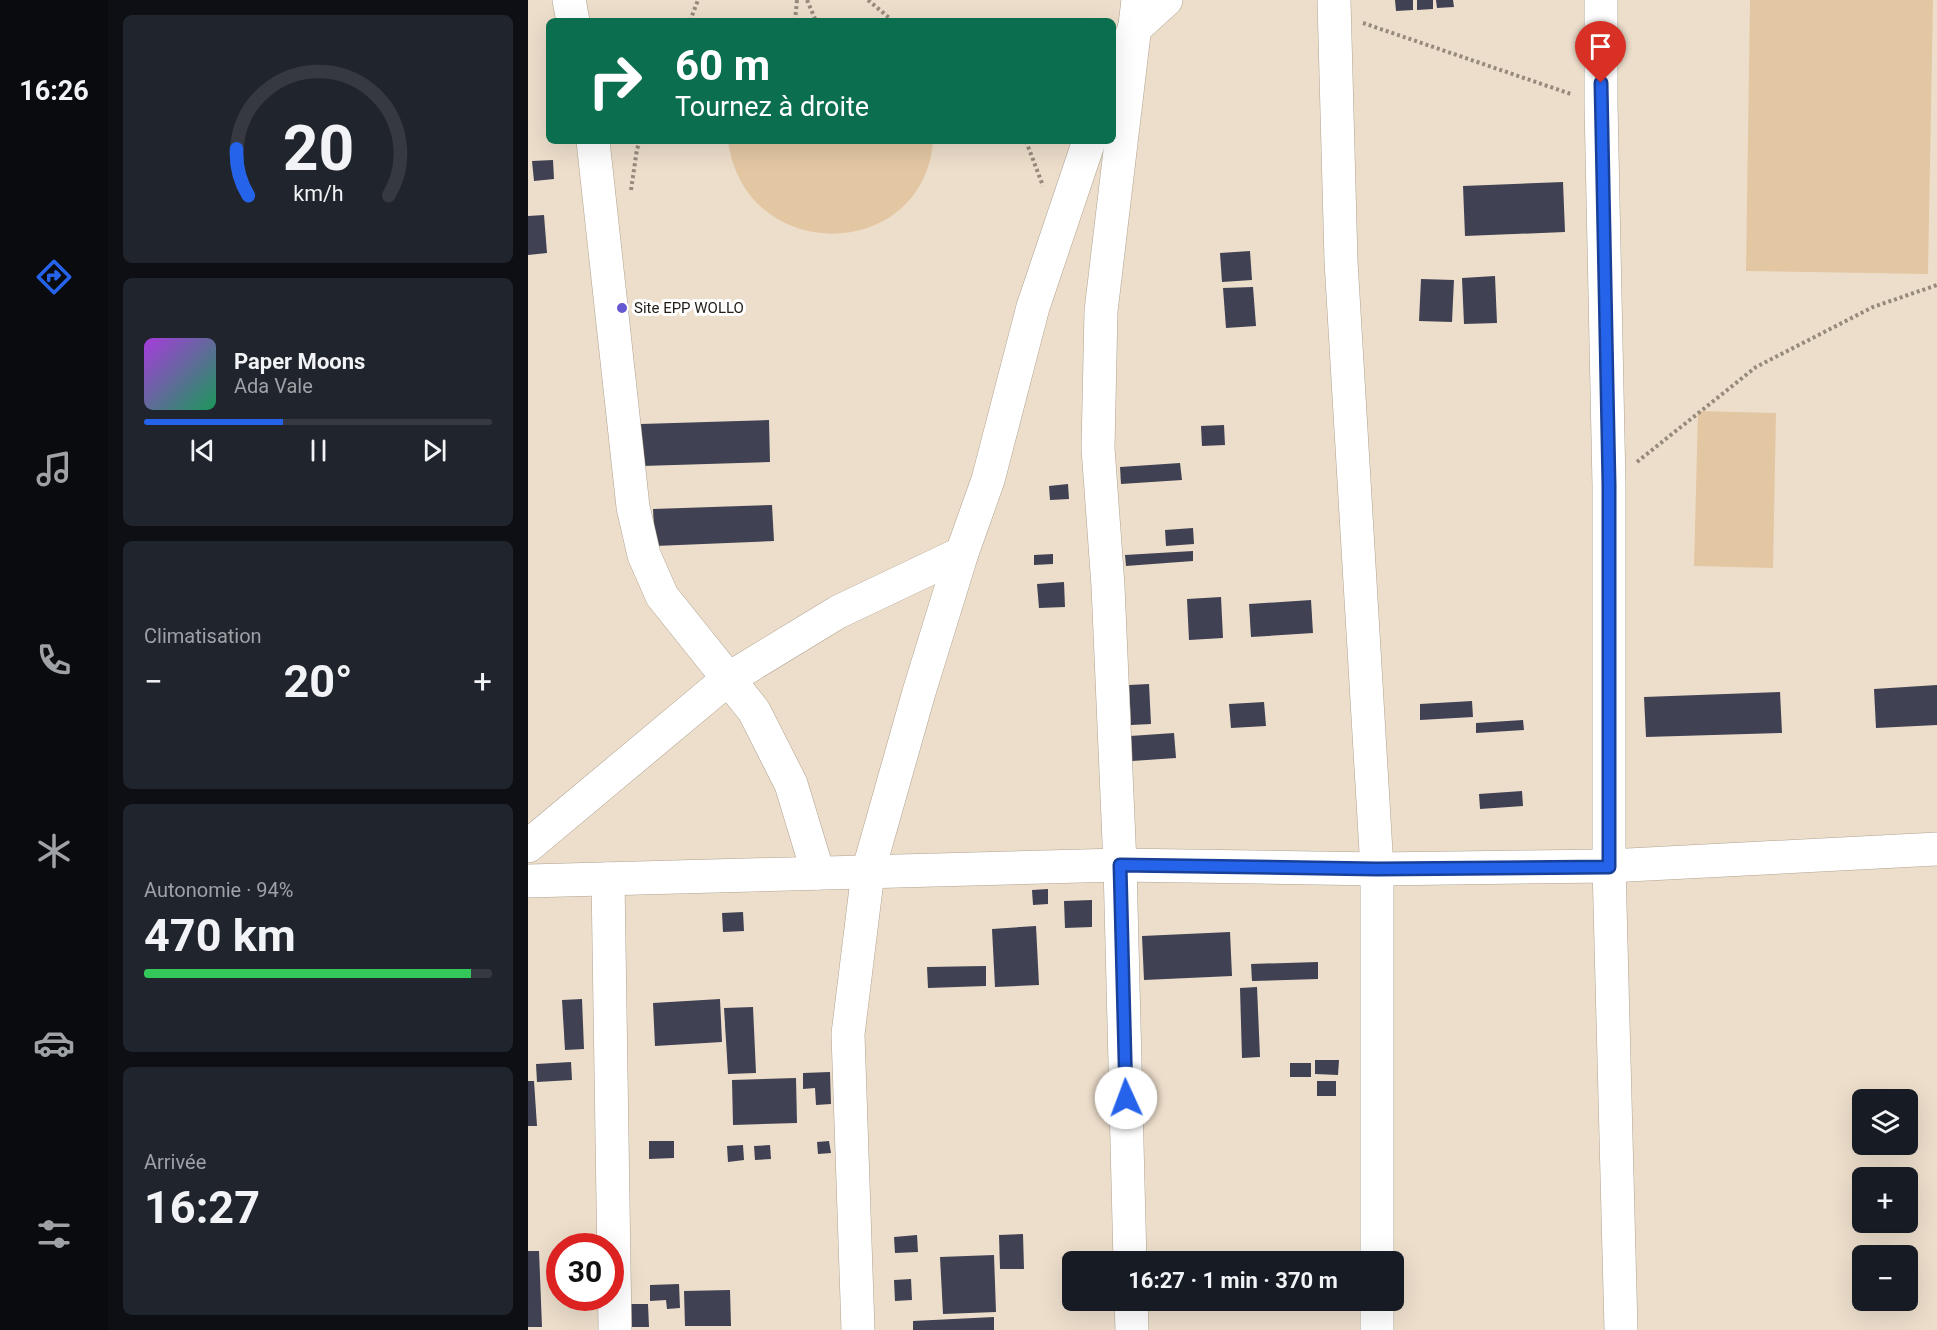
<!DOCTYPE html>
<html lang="fr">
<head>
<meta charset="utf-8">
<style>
	body { margin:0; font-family:Roboto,sans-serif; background:#20242c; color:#f1f3f6; height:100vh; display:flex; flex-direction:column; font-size:22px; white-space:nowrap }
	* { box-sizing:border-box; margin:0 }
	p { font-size:20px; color:#9ea1a6 }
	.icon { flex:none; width:33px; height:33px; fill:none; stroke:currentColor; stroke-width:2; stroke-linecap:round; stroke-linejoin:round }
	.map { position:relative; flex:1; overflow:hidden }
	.details { display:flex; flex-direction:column; gap:15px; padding:15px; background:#0d0f14; width:420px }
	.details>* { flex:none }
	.banner { position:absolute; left:18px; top:18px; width:570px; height:126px; border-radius:9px; box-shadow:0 6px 24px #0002; background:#0b6e4f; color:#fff; overflow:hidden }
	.controls { position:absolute; left:1324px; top:1089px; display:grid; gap:12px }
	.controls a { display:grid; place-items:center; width:66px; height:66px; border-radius:9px; background:#171b24; box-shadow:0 6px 24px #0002; font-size:30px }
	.speed { position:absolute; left:18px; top:1233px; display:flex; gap:12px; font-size:30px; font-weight:700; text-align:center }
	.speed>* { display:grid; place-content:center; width:78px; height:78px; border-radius:50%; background:#171b24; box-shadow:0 6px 24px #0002; line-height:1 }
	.speed .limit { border:9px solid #d22; background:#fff; color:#111 }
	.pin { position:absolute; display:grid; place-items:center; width:51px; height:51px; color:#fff; margin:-62px -26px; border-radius:50% 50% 50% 0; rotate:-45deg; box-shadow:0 0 6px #0007 }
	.pin .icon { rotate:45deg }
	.me { position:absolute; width:66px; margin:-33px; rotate:358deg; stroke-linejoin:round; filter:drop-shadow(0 0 4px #0008) }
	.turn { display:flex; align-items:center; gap:21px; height:126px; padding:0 30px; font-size:27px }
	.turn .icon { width:78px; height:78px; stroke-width:2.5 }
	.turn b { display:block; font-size:42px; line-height:51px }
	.big { font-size:45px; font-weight:700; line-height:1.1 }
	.details .card { flex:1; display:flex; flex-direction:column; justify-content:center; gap:9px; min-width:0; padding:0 21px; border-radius:9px; background:#20242c }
	.details .dial { align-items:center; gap:0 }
	.dial svg { height:156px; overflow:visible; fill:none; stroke:#363941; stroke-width:7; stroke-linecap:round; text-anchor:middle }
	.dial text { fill:#f1f3f6; stroke:none }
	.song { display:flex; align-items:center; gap:18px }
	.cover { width:72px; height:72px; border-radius:9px; background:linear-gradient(135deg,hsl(280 70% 55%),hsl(150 70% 35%)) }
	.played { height:6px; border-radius:3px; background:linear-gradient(90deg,#2563eb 40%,#363941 40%) }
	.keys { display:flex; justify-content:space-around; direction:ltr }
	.heat { display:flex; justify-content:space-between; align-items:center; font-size:33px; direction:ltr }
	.charge { height:9px; border-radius:4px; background:linear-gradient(90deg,#34c759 94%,#363941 0) }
	.trip { position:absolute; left:534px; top:1251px; width:342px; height:60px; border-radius:9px; background:#171b24; box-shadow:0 6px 24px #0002; font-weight:700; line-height:60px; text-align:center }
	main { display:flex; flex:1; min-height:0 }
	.tab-bar { display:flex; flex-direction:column; width:108px; justify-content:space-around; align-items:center; background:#090b0e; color:#9ea1a6 }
	.tab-bar .icon { width:42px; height:42px }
	.tab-bar .current { color:#2563eb }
	.tab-bar b { font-size:27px; color:#f1f3f6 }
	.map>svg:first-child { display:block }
</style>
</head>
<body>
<main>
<nav class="tab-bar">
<b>16:26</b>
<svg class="icon current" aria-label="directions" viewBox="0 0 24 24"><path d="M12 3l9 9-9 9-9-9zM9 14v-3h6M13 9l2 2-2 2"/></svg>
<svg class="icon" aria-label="music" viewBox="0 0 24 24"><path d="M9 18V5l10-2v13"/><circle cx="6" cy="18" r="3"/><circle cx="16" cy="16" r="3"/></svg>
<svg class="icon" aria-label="phone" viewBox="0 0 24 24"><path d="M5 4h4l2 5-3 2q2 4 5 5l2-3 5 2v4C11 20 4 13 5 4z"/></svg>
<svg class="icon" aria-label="climate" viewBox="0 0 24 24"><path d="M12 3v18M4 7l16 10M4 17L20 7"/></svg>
<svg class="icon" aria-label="car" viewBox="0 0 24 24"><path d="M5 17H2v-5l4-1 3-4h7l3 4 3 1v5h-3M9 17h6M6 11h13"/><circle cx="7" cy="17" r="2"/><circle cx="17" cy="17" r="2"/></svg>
<svg class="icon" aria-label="filters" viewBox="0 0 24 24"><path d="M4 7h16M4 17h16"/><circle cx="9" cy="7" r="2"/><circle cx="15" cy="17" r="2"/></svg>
</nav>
<section class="details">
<div class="card dial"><svg viewBox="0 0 100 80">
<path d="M14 69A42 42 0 1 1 86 69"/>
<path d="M14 69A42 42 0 0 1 8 45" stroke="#2563eb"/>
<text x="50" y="56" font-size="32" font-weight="700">20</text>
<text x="50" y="72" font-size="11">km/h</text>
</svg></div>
<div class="card">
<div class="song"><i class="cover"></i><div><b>Paper Moons</b><p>Ada Vale</p></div></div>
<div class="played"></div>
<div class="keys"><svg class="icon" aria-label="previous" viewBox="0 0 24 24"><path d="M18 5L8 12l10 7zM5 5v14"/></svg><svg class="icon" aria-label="pause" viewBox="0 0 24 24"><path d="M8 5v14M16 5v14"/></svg><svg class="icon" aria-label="next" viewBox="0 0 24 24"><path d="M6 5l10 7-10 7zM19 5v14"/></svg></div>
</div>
<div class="card"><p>Climatisation</p>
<div class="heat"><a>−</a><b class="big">20°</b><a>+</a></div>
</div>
<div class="card"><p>Autonomie · 94%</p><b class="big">470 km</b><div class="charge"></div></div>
<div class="card"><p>Arrivée</p><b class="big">16:27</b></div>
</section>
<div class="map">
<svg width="1409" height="1330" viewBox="0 0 1409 1330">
	<rect width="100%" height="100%" fill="#eddecb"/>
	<!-- pitch -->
	<g fill="#e3c7a3">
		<polygon points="1222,0 1405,0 1400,274 1218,271"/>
		<path d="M 200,141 L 405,141 C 396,262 217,267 200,141 Z"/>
		<polygon points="1170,411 1248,413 1245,568 1166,566"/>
	</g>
	<!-- building -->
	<g fill="#404153">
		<polygon points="867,0 885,0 885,10 868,11"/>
		<polygon points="889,0 905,0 905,9 889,10"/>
		<polygon points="908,0 925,0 926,7 909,8"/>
		<polygon points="25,160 26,179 6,181 4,161"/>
		<polygon points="1035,182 1037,232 937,236 935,186"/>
		<polygon points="16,215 19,253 0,255 0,216"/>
		<polygon points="722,251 724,280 694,282 692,253"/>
		<polygon points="967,276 969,323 936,324 934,278"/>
		<polygon points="893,279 926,280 924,322 891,321"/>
		<polygon points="725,287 728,326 698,328 695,288"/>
		<polygon points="241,420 242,462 114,466 113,424"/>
		<polygon points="696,425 697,445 674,446 673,426"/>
		<polygon points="652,463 654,480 593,484 592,467"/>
		<polygon points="540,484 541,499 522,500 521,486"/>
		<polygon points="244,505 246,541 127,546 125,509"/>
		<polygon points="665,528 666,544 638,546 637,530"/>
		<polygon points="665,551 665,561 598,566 597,555"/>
		<polygon points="525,554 525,564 506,565 506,555"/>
		<polygon points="536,582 537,607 511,608 509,584"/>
		<polygon points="693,597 695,638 661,640 659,599"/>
		<polygon points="783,600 785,633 723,637 721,604"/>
		<polygon points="621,684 623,724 603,725 601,685"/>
		<polygon points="1409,685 1409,725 1348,728 1346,689"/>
		<polygon points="1252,692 1254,733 1118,737 1116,697"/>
		<polygon points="944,701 945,717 892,720 892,704"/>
		<polygon points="736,702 738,726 703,728 701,704"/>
		<polygon points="995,720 996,730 948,733 948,723"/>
		<polygon points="646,733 648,758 604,761 602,736"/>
		<polygon points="994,791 995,806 952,809 951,794"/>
		<polygon points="520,889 520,904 505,905 504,890"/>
		<polygon points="564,900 564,927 537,928 536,901"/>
		<polygon points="215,912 216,931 195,932 194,913"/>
		<polygon points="508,926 511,985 467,987 464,929"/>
		<polygon points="702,932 704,976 616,980 614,936"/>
		<polygon points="790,962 790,979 724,981 723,964"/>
		<polygon points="458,966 458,986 400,988 399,967"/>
		<polygon points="729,987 732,1057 714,1058 712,988"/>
		<polygon points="54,999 56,1049 37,1050 34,1000"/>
		<polygon points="192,999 194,1042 127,1046 125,1003"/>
		<polygon points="225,1007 228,1073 200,1074 196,1008"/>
		<polygon points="787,1060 811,1060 810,1075 787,1074"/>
		<polygon points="43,1062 44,1080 9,1082 8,1064"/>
		<rect x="762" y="1063" width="21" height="14"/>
		<polygon points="302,1072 303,1104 288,1105 287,1088 275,1089 275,1073"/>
		<polygon points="268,1078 269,1123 205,1125 204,1080"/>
		<polygon points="0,1081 6,1081 9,1126 0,1126"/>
		<rect x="789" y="1081" width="19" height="15"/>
		<polygon points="121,1141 146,1141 146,1158 121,1159"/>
		<polygon points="301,1141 303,1153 290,1154 289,1142"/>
		<polygon points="215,1145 216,1160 200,1162 199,1146"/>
		<polygon points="242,1145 243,1159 227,1160 226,1146"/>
		<polygon points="495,1234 496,1269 472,1269 471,1235"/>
		<polygon points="389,1235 390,1252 367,1253 366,1237"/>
		<polygon points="0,1251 11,1251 14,1327 0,1327"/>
		<polygon points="466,1255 468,1312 415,1314 412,1257"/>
		<polygon points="383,1279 384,1300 367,1301 366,1280"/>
		<polygon points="151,1284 152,1308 139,1309 138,1300 122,1301 122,1285"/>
		<polygon points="202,1290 203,1326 157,1326 156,1291"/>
		<polygon points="101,1304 120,1304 121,1327 102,1327"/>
		<polygon points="466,1317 466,1330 385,1330 385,1321"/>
	</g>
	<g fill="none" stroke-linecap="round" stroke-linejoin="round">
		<!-- minor casing -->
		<g stroke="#b0a290" stroke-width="34">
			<g id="minor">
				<polyline points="41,0 45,21"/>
				<polyline points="806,0 813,261 849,869 849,1262"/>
				<polyline points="1073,0 1073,104 1081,485 1081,866 1093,1330"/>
				<polyline points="603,37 606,29 638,0"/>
				<polyline points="65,141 105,507 116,555 134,596 226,711 263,784 290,873"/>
				<polyline points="0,846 200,679 310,612 434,553"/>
				<polyline points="80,879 87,1330"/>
				<polyline points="0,881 592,865 849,869 1081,866 1409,849"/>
				<polyline points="602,1262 592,865 580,586 570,448 573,311 610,0"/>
				<polyline points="603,1300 604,1330"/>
				<polyline points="330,1330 320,1034 340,872 391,692 434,553 460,480 505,307 561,141"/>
				<polyline points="849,1330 849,1300"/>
			</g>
		</g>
		<!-- path -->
		<g stroke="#958a7c" stroke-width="4" stroke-dasharray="3 3" stroke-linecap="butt">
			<polyline points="279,0 288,21"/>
			<polyline points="340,0 365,21"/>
			<polyline points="162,21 170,0"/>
			<polyline points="267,21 269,0"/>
			<polyline points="835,23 1043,94"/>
			<polyline points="498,141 515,186"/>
			<polyline points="103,190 109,149 112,141"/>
			<polyline points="1109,462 1228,367 1345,307 1409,285"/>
		</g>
		<!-- minor -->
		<use href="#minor" stroke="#fff" stroke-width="33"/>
	</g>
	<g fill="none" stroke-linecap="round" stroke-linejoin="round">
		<!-- route casing -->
		<g stroke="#184099" stroke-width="15">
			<polyline id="route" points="598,1098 592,865 849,869 1081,867 1081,485 1073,83"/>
		</g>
		<!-- route -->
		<use href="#route" stroke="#2563eb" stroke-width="10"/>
	</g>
	<!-- markers -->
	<circle fill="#6558d1" stroke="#fff" stroke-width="2" cx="94" cy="308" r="6"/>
	<g text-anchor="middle" stroke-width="6" stroke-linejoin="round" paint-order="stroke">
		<!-- poi labels -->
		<g font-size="15" fill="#211c15" stroke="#fff" text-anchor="start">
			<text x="106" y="313">Site EPP WOLLO</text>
		</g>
	</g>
</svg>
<div class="controls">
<a><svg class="icon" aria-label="layers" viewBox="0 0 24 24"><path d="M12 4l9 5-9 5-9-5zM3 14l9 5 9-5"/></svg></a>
<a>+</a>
<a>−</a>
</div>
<div class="speed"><div class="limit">30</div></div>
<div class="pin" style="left:1073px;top:83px;background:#d93025"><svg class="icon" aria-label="arrive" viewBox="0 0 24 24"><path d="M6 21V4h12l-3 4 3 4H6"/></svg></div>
<svg class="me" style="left:598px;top:1098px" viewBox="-20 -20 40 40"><circle r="19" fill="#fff"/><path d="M0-13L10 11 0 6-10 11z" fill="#2563eb"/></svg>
<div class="trip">16:27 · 1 min · 370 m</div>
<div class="banner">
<div class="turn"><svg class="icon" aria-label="right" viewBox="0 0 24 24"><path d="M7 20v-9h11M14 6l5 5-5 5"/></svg><div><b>60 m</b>Tournez à droite</div></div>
</div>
</div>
</main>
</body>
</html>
